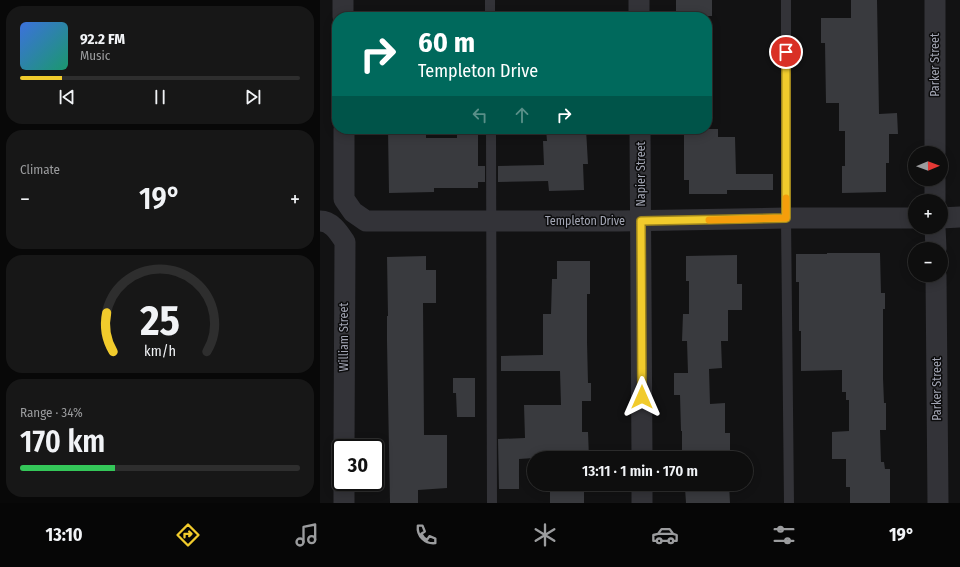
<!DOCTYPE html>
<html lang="en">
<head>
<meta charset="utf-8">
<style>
	body { margin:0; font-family:"Fira Sans Condensed",sans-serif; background:#171717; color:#f1f3f6; height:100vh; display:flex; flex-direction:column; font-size:15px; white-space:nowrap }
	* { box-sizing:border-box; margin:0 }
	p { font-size:13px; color:#9b9c9e }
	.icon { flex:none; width:22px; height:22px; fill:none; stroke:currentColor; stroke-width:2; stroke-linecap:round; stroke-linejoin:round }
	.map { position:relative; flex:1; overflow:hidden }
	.details { display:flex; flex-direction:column; gap:6px; padding:6px; background:#080808; width:320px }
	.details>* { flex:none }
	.guide { position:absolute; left:12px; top:12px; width:380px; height:122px; border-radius:16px; box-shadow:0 2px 10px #0003,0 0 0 1px #2e2e2e; background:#00695c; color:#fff; overflow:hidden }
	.needle { width:26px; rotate:89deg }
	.buttons { position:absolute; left:588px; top:146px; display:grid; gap:8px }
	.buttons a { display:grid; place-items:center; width:40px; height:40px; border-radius:50%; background:#0e0e0e; box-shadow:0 2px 10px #0003,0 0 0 1px #2e2e2e; font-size:20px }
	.speed { position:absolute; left:12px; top:439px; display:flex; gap:8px; font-size:20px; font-weight:700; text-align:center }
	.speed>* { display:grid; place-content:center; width:52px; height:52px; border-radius:50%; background:#0e0e0e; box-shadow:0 2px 10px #0003,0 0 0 1px #2e2e2e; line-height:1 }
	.speed .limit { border:2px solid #111; border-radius:6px; background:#fff; color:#111 }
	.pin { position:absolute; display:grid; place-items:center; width:34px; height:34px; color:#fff; margin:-17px; border:2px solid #fff; border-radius:50%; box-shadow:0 1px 4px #0007 }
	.me { position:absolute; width:44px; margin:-22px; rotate:0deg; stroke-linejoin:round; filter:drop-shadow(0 0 3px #0008) }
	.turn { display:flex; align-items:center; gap:14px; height:84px; padding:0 20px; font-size:18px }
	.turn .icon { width:52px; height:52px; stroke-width:2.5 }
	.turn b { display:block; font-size:28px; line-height:34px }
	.lanes { display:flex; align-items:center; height:38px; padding:0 20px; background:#0003; justify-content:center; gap:20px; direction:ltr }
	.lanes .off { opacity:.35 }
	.big { font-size:30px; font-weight:600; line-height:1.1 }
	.details .tile { flex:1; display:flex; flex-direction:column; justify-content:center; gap:6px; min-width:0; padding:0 14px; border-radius:16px; background:#171717 }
	.details .dial { align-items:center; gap:0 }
	.dial svg { height:104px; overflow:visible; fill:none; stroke:#2e2e2e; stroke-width:7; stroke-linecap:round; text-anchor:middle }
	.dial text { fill:#f1f3f6; stroke:none }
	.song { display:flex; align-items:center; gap:12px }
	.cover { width:48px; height:48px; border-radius:6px; background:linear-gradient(135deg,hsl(220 70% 55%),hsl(160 70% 35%)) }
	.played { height:4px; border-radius:2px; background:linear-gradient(90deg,#f1cb2c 15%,#2e2e2e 15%) }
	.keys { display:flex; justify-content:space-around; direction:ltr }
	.heat { display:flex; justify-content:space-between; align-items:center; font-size:22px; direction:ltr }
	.charge { height:6px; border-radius:3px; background:linear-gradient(90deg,#34c759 34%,#2e2e2e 0) }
	.trip { position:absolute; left:207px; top:451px; width:226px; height:40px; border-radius:20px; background:#0e0e0e; box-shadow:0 2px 10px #0003,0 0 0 1px #2e2e2e; font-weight:600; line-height:40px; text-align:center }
	.menu { display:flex; height:64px; justify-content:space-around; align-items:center; background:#060606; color:#9b9c9e }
	.menu .icon { width:28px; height:28px }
	.menu .active { color:#f1cb2c }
	.menu b { font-size:18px; color:#f1f3f6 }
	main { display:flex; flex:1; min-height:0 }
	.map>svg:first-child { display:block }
</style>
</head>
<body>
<main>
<section class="details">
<div class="tile">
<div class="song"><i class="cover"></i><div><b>92.2 FM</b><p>Music</p></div></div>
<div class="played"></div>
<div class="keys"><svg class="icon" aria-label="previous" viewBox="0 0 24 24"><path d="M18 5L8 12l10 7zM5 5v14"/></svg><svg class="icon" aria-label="pause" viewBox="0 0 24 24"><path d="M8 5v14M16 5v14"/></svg><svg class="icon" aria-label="next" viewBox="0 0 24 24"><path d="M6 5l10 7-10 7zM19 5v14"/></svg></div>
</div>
<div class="tile"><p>Climate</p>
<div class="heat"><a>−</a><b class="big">19°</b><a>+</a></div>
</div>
<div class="tile dial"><svg viewBox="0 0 100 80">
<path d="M14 69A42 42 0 1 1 86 69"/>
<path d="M14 69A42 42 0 0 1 9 39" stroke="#f1cb2c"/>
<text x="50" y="56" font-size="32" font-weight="700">25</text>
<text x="50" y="72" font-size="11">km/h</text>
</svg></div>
<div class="tile"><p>Range · 34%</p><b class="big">170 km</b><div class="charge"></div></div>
</section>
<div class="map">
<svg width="640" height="503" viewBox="0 0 640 503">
	<rect width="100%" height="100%" fill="#121213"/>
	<!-- building -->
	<g fill="#393a3e">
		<rect x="356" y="0" width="36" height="16"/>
		<polygon points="531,0 557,0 559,114 577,113 578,134 569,134 569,163 566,163 566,192 522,193 522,166 525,166 525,131 519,131 519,103 506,103 505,43 501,43 501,18 531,18"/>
		<polygon points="68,129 106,129 106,138 137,138 137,129 158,129 158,166 165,166 165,182 158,182 158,188 114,188 114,192 69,193"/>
		<polygon points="226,129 266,129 268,164 263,164 264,190 229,191 228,181 178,182 178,166 224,165 223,141 227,141"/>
		<polygon points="364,129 398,129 398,137 415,137 416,174 453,174 453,190 407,190 407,194 369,194 369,180 364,180"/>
		<polygon points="507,253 560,253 561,293 565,293 565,309 563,309 563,378 564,403 566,403 566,430 560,430 561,462 564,462 565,469 570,469 570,503 530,503 530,487 526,487 526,459 512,459 512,432 529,431 529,400 526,400 526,392 522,392 522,370 481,371 481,331 479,331 479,282 476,282 476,254 507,254"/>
		<polygon points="417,255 417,284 422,284 422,310 408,310 408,341 401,341 402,368 389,369 390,404 405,403 405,433 410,433 410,458 362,458 362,431 361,431 360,395 354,395 354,373 368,373 367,341 362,341 363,314 369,314 369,281 366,281 366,256"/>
		<polygon points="106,256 106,270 116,270 116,303 103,303 104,435 127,435 127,488 98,490 98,503 70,503 67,341 67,316 68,316 67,257"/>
		<polygon points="237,261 270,261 270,294 267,294 267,342 268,383 271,383 271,401 262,401 262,432 268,432 269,458 214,458 199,459 199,489 179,489 178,439 205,438 204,405 241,405 240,371 181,371 181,356 223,355 223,314 231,314 232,279 237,279"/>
		<polygon points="133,378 155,378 155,417 137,417 136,393 133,393"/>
		<rect x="230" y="484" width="34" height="19"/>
		<polygon points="363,484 409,484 410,503 366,503 365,488 363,488"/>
	</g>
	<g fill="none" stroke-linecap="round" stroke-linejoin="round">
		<!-- lane -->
		<g stroke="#333338" stroke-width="10">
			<polyline points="170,0 170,17"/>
			<polyline points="466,0 466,218 469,503"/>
			<polyline points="171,129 172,503"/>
		</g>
		<!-- street -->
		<g stroke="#333338" stroke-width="21">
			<polyline points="23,0 23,17"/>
			<polyline points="319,0 319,17"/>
			<polyline points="615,0 615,153"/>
			<polyline points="24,129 24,199 33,212 46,221 299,221 466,218 595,218"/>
			<polyline points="320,129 322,458"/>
			<polyline points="615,201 615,179"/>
			<polyline points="621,218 640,217"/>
			<path d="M 0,221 C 12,221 19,233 25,242 L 24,448"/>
			<polyline points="615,227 616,249"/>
			<polyline points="616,275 618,503"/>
			<polyline points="322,484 322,503"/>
			<polyline points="24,503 24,482"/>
		</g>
	</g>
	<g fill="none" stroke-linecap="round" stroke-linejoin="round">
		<!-- route casing -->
		<g stroke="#9d841d" stroke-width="10">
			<polyline id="route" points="322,397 321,221 466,218 466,52"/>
		</g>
		<!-- route -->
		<use href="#route" stroke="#f1cb2c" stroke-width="7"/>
		<!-- slow -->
		<polyline stroke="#f59e0b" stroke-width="7" points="389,220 466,218 466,198"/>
	</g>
	<g text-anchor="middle" stroke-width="3" stroke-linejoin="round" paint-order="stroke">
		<!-- street labels -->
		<g font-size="12" fill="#a3a6b4" stroke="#0d0d0e">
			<text transform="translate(615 65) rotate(-90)" y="4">Parker Street</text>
			<text transform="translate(321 174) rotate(-90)" y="4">Napier Street</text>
			<text x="265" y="225">Templeton Drive</text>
			<text transform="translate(24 337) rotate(-90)" y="4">William Street</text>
			<text transform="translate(617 389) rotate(-90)" y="4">Parker Street</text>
		</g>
	</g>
</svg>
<div class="buttons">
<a><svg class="needle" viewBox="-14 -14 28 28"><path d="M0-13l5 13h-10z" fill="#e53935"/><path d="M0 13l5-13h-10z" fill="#9b9c9e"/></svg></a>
<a>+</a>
<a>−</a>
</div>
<div class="speed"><div class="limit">30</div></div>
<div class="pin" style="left:466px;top:52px;background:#d93025"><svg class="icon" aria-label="arrive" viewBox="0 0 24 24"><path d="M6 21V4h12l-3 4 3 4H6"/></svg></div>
<svg class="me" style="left:322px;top:397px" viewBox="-20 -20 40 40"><path d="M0-17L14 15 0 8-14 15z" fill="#f1cb2c" stroke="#fff" stroke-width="4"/></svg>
<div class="trip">13:11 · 1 min · 170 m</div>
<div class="guide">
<div class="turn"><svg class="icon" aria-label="right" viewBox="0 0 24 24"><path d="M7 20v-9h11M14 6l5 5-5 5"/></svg><div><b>60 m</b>Templeton Drive</div></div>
<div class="lanes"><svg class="icon off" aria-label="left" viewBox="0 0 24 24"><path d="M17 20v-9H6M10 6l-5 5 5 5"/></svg><svg class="icon off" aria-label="ahead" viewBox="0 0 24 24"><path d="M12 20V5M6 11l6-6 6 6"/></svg><svg class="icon" aria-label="right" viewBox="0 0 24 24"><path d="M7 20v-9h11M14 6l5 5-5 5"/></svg></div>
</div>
</div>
</main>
<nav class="menu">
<b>13:10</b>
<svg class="icon active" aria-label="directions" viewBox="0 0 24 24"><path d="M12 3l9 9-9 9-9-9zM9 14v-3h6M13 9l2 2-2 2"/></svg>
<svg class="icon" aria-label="music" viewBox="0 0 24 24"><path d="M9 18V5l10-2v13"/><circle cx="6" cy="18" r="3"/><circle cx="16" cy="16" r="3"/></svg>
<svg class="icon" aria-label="phone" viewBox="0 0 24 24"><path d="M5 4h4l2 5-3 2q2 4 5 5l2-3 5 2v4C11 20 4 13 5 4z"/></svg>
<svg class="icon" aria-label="climate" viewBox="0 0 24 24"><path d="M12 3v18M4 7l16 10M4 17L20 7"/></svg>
<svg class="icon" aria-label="car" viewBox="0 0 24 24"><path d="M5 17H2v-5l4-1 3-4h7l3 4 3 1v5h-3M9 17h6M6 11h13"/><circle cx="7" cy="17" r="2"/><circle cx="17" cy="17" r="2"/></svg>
<svg class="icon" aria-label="filters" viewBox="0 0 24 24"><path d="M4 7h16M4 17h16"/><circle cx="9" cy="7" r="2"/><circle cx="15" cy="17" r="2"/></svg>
<b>19°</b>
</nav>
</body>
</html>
